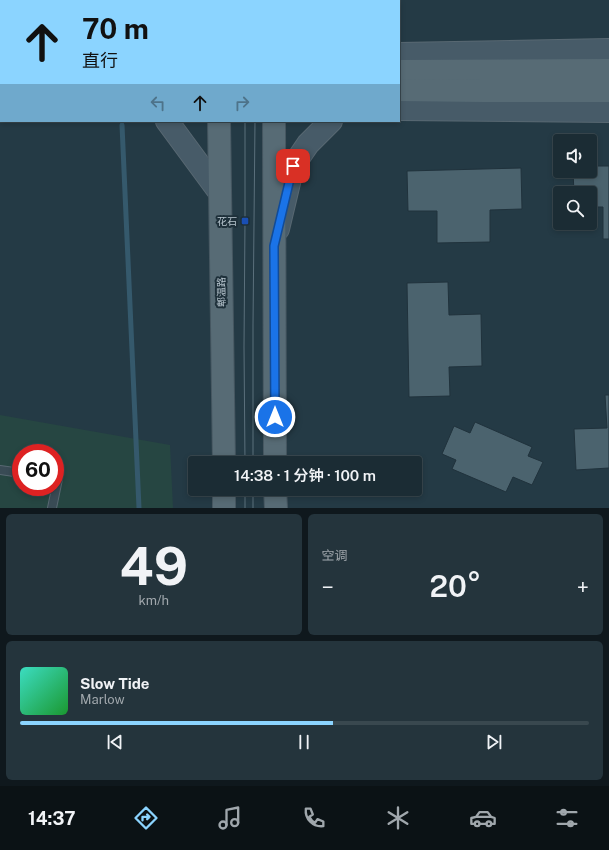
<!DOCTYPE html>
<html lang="zh">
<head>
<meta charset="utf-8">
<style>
	body { margin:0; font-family:"Public Sans","Noto Sans SC",sans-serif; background:#24343c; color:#f1f3f6; height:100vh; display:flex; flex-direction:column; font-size:15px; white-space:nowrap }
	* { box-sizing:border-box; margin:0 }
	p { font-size:13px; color:#a0a7ac }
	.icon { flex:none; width:22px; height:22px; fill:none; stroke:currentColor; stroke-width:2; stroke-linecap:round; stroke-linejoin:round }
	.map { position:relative; height:508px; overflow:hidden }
	.side { display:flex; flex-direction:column; gap:6px; padding:6px; background:#0f181d; flex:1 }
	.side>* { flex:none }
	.top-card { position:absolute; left:0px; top:0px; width:400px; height:122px; box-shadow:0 2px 6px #0003,0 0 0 1px #39484f; background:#8bd4ff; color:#111; overflow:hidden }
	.controls { position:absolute; left:553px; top:134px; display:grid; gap:8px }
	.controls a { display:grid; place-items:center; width:44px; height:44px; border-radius:4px; background:#1b2c34; box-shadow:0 2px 6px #0003,0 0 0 1px #39484f; font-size:20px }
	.speed { position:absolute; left:12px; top:444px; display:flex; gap:8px; font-size:20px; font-weight:700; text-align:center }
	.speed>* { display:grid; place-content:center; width:52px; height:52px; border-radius:50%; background:#1b2c34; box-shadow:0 2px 6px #0003,0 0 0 1px #39484f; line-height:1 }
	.speed .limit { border:6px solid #d22; background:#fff; color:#111 }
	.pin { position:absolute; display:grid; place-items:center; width:34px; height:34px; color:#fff; margin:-17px; border-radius:8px; box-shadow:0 2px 6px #0006 }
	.me { position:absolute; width:44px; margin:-22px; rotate:0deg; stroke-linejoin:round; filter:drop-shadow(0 0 3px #0008) }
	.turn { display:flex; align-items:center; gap:14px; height:84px; padding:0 16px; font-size:18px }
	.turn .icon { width:52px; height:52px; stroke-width:2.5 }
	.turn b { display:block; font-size:28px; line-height:34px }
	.lanes { display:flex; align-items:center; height:38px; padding:0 16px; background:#0003; justify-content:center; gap:20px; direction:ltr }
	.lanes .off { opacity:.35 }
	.big { font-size:30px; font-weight:600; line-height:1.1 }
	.side .tile { flex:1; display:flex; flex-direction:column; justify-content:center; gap:6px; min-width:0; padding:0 14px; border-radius:6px; background:#24343c }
	.side .dial { align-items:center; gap:0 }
	.dial b { font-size:52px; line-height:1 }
	.song { display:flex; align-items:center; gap:12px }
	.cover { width:48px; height:48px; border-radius:6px; background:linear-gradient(135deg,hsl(170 70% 55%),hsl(130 70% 35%)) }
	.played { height:4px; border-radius:2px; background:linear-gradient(90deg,#8bd4ff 55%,#39484f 55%) }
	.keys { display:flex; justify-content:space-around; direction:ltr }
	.heat { display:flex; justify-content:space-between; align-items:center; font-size:22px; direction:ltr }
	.side .tiles { flex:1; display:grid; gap:6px; grid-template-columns:1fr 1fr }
	.tile:last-child { grid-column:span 2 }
	.trip { position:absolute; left:188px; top:456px; width:234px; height:40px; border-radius:4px; background:#1b2c34; box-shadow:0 2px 6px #0003,0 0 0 1px #39484f; font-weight:600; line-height:40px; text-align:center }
	.tab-bar { display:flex; height:64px; justify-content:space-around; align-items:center; background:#0b1215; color:#a0a7ac }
	.tab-bar .icon { width:28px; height:28px }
	.tab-bar .selected { color:#8bd4ff }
	.tab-bar b { font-size:18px; color:#f1f3f6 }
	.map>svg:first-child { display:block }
</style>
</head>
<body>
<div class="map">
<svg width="609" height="508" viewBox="0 0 609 508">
	<rect width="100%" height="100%" fill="#243a45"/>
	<!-- green -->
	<path fill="#264642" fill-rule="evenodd" d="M 0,415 L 170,445 L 173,508 L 0,508 ZM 21,453 L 55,453 L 55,487 L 21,487 Z"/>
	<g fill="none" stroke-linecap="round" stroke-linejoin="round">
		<!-- stream -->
		<polyline stroke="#35596c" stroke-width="5" points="122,125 139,508"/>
	</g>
	<!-- building -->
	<g fill="#4b636e" stroke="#20323c">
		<polygon points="590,166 609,166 609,239 603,239 603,207 590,207 590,193 574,193 573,171 590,171"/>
		<polygon points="521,168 522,209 490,210 490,242 437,243 437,211 408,211 407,171"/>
		<polygon points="448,282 449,315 481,314 482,366 449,367 450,396 409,397 407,283"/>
		<polygon points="605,395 609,395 609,468 576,470 574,429 607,428"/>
		<polygon points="475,422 532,447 528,456 543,462 532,485 513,477 506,492 452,469 456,460 442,454 454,426 470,433"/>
	</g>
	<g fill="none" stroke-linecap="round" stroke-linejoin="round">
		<!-- lane casing -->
		<g stroke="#586872" stroke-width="10">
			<g id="lane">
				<polyline points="0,470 21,473"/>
				<polyline points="52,508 58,479 55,479"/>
			</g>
		</g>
		<!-- secondary casing -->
		<g stroke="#586872" stroke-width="24">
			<g id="secondary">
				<polyline points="73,0 77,1"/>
				<polyline points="319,0 320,1"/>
				<polyline points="139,1 141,0"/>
				<polyline points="0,42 1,42"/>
				<polyline points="399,54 609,50"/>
				<polyline points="399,109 609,111"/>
				<polyline points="167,121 220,193"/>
				<polyline points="278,229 293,166 308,144 331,121"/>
			</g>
		</g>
		<!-- primary casing -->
		<g stroke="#465761" stroke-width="24">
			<g id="primary">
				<polyline points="7,0 11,1"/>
				<polyline points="217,0 217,1"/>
				<polyline points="277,1 277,0"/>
				<polyline points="0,20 1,21"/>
				<polyline points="399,71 609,70"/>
				<polyline points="399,90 482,91 609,91"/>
				<polyline points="219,121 224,463"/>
				<polyline points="274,121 275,463"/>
				<polyline points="224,489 224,508"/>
				<polyline points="275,489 276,508"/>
			</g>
		</g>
		<!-- lane -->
		<use href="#lane" stroke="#394b55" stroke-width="8"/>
		<!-- secondary -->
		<use href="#secondary" stroke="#475b68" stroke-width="22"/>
		<!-- primary -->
		<use href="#primary" stroke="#576b75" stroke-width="22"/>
		<!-- tram -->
		<g stroke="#5b707c" stroke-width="1">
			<polyline points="244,1 244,0"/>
			<polyline points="254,1 254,0"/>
			<polyline points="245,121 245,221 244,347 245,463"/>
			<polyline points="253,463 253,325 255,121"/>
			<polyline points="245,489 245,508"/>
			<polyline points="253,489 253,508"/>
		</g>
	</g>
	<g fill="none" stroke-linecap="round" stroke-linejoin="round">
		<!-- route casing -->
		<g stroke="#114b97" stroke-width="10">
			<polyline id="route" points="275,417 274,246 293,166"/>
		</g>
		<!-- route -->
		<use href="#route" stroke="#1a73e8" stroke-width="7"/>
	</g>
	<!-- markers -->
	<rect fill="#1a4fb4" stroke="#1e303a" stroke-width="1.5" x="241" y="217" width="8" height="8" rx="2"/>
	<g text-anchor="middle" stroke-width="4" stroke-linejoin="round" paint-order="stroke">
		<!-- poi labels -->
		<g font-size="10" fill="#b7c5ce" stroke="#1e303a" text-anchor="end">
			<text x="237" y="225">花石</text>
		</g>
		<!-- street labels -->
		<g font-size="10" fill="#b7c5ce" stroke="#1e303a">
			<text transform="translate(221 292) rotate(-91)" y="4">郫温路</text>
		</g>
	</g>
</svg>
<div class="controls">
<a><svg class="icon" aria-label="sound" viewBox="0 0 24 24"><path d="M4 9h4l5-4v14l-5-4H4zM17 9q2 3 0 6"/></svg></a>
<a><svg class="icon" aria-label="search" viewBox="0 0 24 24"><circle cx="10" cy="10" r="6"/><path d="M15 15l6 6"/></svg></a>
</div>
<div class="speed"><div class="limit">60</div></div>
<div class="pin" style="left:293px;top:166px;background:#d93025"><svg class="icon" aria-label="arrive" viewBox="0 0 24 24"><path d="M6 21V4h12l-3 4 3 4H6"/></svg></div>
<svg class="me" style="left:275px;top:417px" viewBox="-20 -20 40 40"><circle r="17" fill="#1a73e8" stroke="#fff" stroke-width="3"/><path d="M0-11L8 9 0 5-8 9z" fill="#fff"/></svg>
<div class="trip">14:38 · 1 分钟 · 100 m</div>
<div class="top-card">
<div class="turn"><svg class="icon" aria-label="ahead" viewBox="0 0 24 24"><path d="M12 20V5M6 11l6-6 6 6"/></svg><div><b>70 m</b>直行</div></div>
<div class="lanes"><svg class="icon off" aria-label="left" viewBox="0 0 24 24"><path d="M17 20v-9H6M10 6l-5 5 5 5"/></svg><svg class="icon" aria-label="ahead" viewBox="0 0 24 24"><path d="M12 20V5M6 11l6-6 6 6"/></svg><svg class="icon off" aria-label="right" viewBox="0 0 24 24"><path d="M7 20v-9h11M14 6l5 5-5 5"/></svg></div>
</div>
</div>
<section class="side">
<div class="tiles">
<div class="tile dial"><b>49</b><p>km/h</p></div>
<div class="tile"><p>空调</p>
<div class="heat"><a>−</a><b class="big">20°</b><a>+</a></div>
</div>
<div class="tile">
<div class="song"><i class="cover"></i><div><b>Slow Tide</b><p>Marlow</p></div></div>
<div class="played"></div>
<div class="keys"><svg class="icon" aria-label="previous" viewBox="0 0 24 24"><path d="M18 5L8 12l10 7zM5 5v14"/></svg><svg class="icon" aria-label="pause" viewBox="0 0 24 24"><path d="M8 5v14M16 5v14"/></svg><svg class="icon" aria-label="next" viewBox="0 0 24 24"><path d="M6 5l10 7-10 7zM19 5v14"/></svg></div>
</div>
</div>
</section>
<nav class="tab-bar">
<b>14:37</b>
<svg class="icon selected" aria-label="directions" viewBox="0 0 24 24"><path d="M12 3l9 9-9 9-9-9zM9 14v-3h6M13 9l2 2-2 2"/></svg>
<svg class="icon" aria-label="music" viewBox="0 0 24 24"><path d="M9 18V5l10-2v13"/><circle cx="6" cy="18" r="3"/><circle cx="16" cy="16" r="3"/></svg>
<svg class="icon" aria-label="phone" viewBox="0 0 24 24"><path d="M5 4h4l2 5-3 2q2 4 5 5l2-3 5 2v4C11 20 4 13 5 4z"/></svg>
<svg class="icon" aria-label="climate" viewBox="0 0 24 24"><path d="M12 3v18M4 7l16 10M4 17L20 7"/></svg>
<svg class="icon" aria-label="car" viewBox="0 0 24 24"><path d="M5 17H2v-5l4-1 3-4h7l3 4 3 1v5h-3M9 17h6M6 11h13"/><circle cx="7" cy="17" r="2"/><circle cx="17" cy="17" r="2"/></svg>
<svg class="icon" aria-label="filters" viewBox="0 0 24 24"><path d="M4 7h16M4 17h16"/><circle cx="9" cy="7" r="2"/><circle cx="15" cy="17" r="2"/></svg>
</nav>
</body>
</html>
